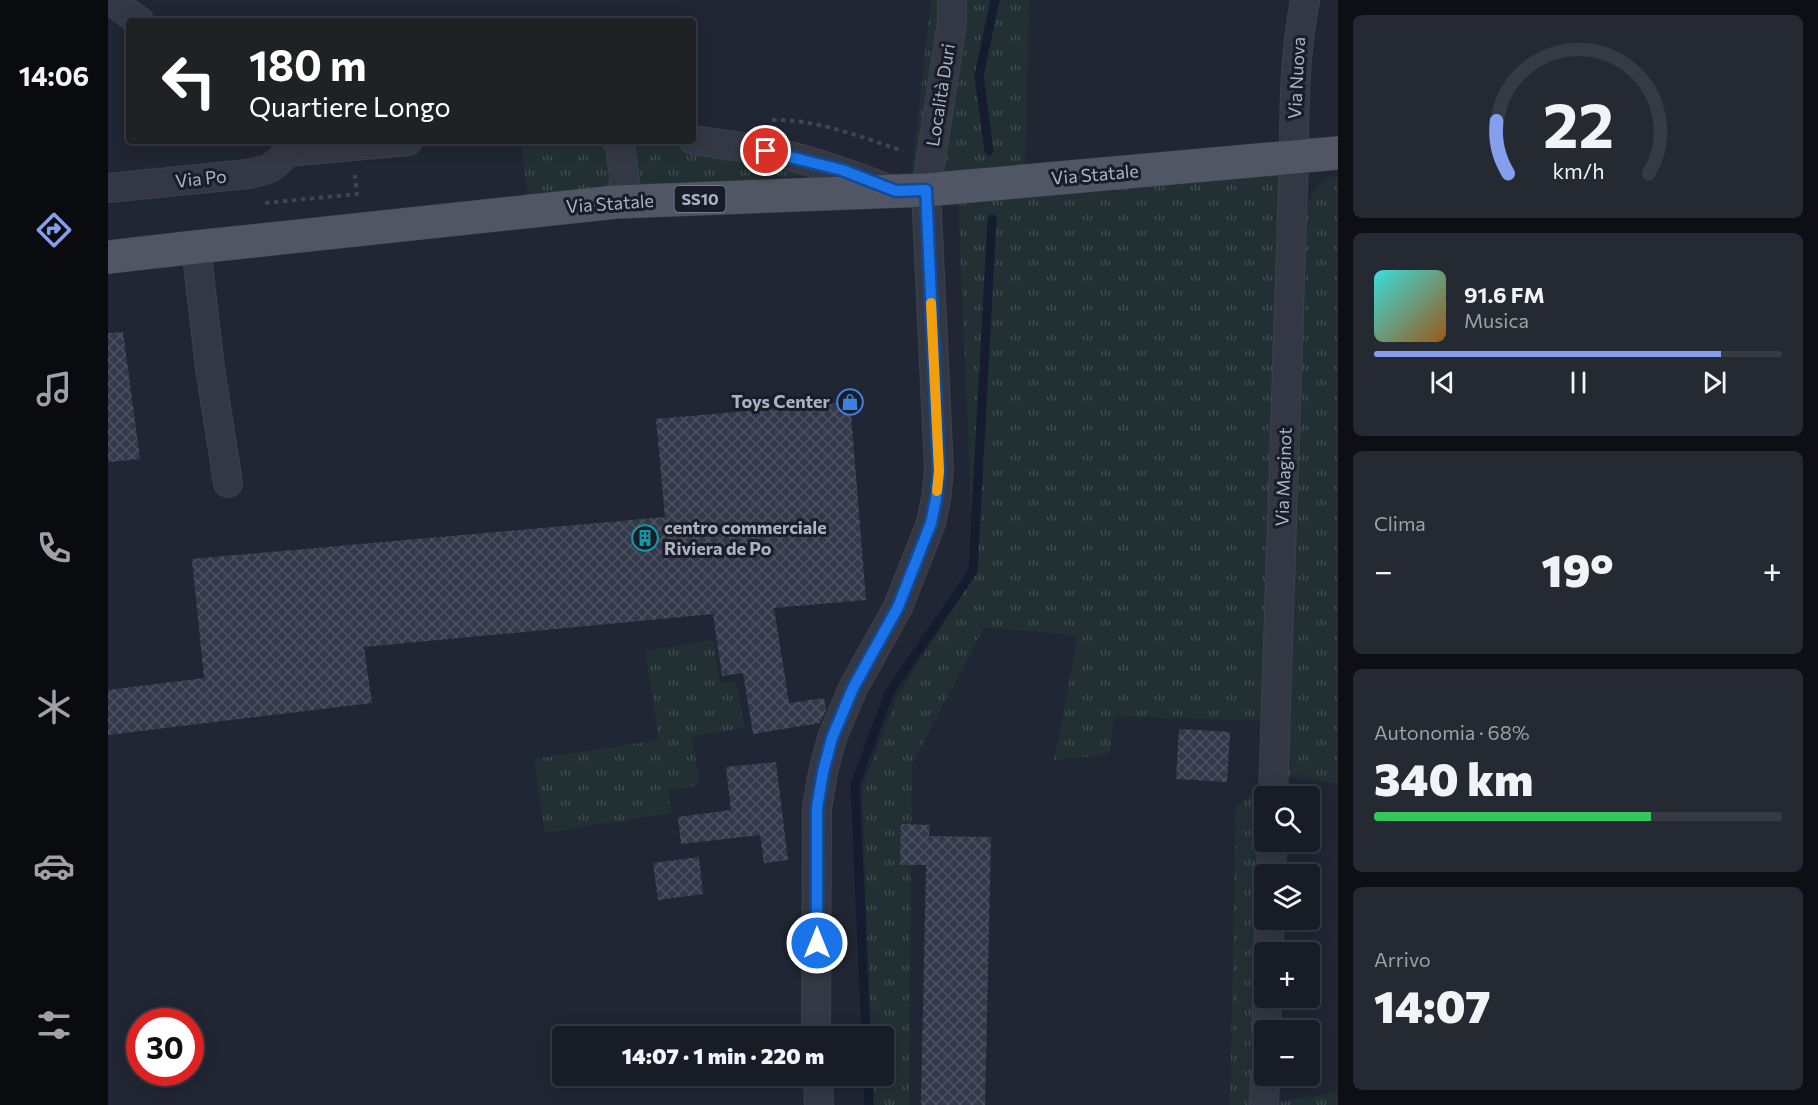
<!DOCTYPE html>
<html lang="it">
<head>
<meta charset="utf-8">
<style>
	body { margin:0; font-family:Commissioner,sans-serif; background:#252932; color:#f1f3f6; height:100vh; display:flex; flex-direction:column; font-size:22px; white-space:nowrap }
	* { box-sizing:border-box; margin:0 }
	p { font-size:20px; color:#9fa1a7 }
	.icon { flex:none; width:33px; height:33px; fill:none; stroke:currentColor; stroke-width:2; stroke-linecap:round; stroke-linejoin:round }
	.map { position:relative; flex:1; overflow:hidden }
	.drawer { display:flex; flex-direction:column; gap:15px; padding:15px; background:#0d0f15; width:480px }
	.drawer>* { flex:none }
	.hud { position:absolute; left:18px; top:18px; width:570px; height:126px; border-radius:6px; box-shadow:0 3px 15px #0003,0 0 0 2px #363a43; background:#202124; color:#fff; overflow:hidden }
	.controls { position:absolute; left:1146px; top:786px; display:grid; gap:12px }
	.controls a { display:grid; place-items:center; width:66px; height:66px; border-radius:6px; background:#181c26; box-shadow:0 3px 15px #0003,0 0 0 2px #363a43; font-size:30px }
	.speed { position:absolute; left:18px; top:1008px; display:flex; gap:12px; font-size:30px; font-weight:700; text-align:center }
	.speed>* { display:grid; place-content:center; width:78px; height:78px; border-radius:50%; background:#181c26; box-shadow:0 3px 15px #0003,0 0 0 2px #363a43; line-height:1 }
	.speed .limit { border:9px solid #d22; background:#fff; color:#111 }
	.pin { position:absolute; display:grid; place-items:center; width:51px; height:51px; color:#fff; margin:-26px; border:3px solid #fff; border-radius:50%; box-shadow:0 2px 6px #0007 }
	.me { position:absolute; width:66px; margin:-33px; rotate:0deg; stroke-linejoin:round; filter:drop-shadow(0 0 4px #0008) }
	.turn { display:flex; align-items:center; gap:21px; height:126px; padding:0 24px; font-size:27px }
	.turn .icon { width:78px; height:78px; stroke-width:2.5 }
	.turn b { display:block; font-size:42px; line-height:51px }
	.big { font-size:45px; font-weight:800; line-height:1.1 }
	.drawer .widget { flex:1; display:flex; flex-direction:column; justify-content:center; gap:9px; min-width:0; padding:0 21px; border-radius:9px; background:#252932 }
	.drawer .dial { align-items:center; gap:0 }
	.dial svg { height:156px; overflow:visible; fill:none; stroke:#363a43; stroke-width:7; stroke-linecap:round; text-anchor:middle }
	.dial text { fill:#f1f3f6; stroke:none }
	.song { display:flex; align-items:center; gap:18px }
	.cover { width:72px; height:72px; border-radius:9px; background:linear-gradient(135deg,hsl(180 70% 55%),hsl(30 70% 35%)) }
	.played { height:6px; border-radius:3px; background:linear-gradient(90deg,#859eee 85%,#363a43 85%) }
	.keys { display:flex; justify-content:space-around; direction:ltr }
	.heat { display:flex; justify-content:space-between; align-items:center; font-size:33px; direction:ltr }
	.charge { height:9px; border-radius:4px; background:linear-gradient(90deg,#34c759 68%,#363a43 0) }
	.trip { position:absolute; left:444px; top:1026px; width:342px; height:60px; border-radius:6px; background:#181c26; box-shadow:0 3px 15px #0003,0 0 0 2px #363a43; font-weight:800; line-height:60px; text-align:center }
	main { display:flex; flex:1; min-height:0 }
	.menu { display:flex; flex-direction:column; width:108px; justify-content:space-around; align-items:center; background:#0a0b0f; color:#9fa1a7 }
	.menu .icon { width:42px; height:42px }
	.menu .on { color:#859eee }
	.menu b { font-size:27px; color:#f1f3f6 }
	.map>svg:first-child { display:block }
</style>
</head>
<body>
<main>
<nav class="menu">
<b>14:06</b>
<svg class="icon on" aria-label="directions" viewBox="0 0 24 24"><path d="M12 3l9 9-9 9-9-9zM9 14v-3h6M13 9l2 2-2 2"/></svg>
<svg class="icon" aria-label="music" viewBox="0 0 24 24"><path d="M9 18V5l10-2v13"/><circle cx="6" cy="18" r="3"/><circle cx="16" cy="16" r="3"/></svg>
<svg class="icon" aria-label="phone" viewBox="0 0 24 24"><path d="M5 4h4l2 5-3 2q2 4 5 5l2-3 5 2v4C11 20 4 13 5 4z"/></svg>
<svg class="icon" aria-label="climate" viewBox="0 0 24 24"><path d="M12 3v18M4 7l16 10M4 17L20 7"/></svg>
<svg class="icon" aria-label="car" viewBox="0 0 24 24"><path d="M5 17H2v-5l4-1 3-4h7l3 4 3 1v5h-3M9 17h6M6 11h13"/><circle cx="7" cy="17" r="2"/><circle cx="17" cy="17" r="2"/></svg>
<svg class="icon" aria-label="filters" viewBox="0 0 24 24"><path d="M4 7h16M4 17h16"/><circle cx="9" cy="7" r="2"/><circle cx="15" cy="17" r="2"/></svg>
</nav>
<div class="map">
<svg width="1230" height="1105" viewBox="0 0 1230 1105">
	<defs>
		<pattern id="grass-tufts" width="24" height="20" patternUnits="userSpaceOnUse" patternTransform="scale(1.5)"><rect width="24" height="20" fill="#223034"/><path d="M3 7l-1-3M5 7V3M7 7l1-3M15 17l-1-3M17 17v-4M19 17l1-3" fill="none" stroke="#3f4c50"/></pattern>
		<pattern id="building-cross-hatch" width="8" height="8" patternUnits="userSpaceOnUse" patternTransform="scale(1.5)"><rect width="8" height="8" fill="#33394a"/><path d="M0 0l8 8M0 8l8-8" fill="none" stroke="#4e5362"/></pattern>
	</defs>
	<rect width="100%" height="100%" fill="#202633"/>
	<!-- grass -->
	<g fill="url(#grass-tufts)">
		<polygon points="823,0 921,0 917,171 1173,167 1155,701 1153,721 1006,716 1001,754 946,760 970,636 876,627 804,765 801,1105 766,1105 765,1076 776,1076 776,1036 763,1036 754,788 789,697 866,574 849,176 803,179"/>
		<polygon points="413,141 557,141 700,175 420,200"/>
		<path d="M 1224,176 L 1230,176 L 1230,784 L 1167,774 L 1156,796 L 1156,1046 L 1154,1105 L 1122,1105 L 1128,807 L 1167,773 L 1192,224 C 1199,203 1204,187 1224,176 Z"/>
		<polygon points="605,640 612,683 628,681 636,728 584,736 592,785 560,790 563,813 437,833 426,759 551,740 537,651"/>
		<polygon points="1230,1092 1230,1105 1162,1105 1162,1104"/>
	</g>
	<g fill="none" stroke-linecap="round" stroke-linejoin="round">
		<!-- stream -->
		<g stroke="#151c2f" stroke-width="9">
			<polyline points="881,151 871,76 887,0"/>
			<polyline points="758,1036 747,785 781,693 865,571 884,219"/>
			<polyline points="760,1076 761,1105"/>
		</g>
	</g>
	<!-- building -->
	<g fill="url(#building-cross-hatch)">
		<polygon points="15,332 32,459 0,462 0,333"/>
		<polygon points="742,402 758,600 666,608 681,703 716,698 718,710 712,723 645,734 635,673 614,676 605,614 256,647 264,703 0,735 0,690 96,678 84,559 557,517 548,419"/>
		<polygon points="1071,729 1122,732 1119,782 1068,779"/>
		<polygon points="668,762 680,860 656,863 652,835 573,844 570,817 623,810 618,767"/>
		<polygon points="793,824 822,825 821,836 883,837 877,1105 813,1105 818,865 792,865"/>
		<polygon points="591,857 595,894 550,900 545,863"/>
	</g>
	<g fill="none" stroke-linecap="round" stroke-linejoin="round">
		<!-- minor casing -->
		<g stroke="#3d414e" stroke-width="30">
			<g id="minor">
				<polyline points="2,0 31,21"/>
				<path d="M 585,140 C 617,145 650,148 682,156 C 716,165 750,177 783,190"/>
				<polyline points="179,152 300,141"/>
				<path d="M 0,188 L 140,174 C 161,170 165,169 179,152"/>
				<polyline points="508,202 517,182 512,145 509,141"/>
				<polyline points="88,247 102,368 120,483"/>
				<path d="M 1165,796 L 1186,157 C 1186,104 1187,52 1197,0"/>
				<polyline points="1163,874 1164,842"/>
				<polyline points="1160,952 1162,920"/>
				<polyline points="1158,1030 1159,998"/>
				<polyline points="708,1036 709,808 715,772 724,738 745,688 790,607 823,523 828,499 831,471 818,190 844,23 844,0"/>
				<polyline points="710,1076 711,1105"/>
				<polyline points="1156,1105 1157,1076"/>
			</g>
		</g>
		<!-- major casing -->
		<g stroke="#3d414e" stroke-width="34">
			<polyline id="major" points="0,257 88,247 508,202 818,190 1230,153"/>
		</g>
		<!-- path -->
		<g stroke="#3b494d" stroke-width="4" stroke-dasharray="4.5 4.5" stroke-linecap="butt">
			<path d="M 664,120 C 709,119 753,137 795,151"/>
			<polyline points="157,203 249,194 247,175"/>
		</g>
		<!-- minor -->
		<use href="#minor" stroke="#333844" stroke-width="28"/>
		<!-- major -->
		<use href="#major" stroke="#515664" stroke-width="33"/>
	</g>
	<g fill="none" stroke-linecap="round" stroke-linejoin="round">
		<!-- route casing -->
		<g stroke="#114b97" stroke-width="15">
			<polyline id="route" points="658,151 734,170 788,191 818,190 831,471 828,499 823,523 790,607 745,688 724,738 715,772 709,808 709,943"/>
		</g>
		<!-- route -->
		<use href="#route" stroke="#1a73e8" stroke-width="10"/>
		<!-- slow -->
		<polyline stroke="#f59e0b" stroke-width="10" points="823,303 831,471 829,491"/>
	</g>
	<!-- icons -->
	<defs>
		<g id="shop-ring" transform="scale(1.35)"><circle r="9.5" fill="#191d28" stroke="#3f7fe0" stroke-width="1.5"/><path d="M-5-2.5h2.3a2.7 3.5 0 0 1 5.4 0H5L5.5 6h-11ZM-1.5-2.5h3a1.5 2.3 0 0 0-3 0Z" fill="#3f7fe0"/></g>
		<g id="building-ring" transform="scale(1.35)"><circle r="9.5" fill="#191d28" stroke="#0f9aa8" stroke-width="1.5"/><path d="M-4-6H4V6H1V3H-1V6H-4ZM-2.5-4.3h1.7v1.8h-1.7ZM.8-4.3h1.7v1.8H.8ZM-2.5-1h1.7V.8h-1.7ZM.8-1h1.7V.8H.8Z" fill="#0f9aa8"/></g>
	</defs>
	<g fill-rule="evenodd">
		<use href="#shop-ring" x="742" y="402"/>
		<use href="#building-ring" x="537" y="538"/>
	</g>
	<g text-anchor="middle" stroke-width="6" stroke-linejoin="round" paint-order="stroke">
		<!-- shield labels -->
		<rect fill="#191d28" stroke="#818593" stroke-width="1.5" x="566.5" y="186" width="51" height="26" rx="4.5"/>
		<g font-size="16" font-weight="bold" fill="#adb2c1">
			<text x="592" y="205">SS10</text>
		</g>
		<!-- street labels -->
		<g font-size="18" fill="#adb2c1" stroke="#191d28">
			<text transform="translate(1189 78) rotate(-87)" y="6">Via Nuova</text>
			<text transform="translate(833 95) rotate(-81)" y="6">Località Duri</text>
			<text transform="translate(987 175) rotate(-5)" y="6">Via Statale</text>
			<text transform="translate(93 179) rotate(-6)" y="6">Via Po</text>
			<text transform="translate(502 204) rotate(-4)" y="6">Via Statale</text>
			<text transform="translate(1176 477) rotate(-88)" y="6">Via Maginot</text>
		</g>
		<!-- poi labels -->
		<g font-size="18" font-weight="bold" fill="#adb2c1" stroke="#191d28" text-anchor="end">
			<text x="722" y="408">Toys Center</text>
			<text x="556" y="534" text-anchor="start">centro commerciale<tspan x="556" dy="21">Riviera de Po</tspan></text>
		</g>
	</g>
</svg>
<div class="controls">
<a><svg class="icon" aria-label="search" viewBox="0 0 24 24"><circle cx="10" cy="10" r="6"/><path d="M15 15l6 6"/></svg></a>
<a><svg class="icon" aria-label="layers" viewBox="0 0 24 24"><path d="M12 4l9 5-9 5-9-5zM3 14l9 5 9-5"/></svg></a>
<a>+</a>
<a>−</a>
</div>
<div class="speed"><div class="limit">30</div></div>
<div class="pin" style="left:658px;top:151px;background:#d93025"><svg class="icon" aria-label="arrive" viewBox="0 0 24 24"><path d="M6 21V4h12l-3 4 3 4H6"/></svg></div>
<svg class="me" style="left:709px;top:943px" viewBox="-20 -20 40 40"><circle r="17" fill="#1a73e8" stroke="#fff" stroke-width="3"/><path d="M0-11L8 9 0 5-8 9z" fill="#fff"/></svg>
<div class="trip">14:07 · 1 min · 220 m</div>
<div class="hud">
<div class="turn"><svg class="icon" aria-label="left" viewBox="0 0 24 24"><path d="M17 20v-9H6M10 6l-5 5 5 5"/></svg><div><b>180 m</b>Quartiere Longo</div></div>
</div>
</div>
<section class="drawer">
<div class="widget dial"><svg viewBox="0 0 100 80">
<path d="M14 69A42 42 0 1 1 86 69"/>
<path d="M14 69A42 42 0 0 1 8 42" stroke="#859eee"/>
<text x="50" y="56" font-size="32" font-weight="700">22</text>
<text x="50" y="72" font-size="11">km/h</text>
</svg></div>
<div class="widget">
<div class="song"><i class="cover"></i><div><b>91.6 FM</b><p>Musica</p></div></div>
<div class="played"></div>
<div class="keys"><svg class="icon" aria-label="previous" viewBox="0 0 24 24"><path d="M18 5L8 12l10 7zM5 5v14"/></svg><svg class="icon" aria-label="pause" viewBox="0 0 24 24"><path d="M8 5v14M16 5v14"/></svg><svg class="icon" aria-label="next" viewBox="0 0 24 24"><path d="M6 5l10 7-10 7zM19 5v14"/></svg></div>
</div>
<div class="widget"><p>Clima</p>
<div class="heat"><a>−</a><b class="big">19°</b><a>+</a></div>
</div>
<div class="widget"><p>Autonomia · 68%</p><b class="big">340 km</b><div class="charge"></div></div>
<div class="widget"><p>Arrivo</p><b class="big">14:07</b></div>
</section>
</main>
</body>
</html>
